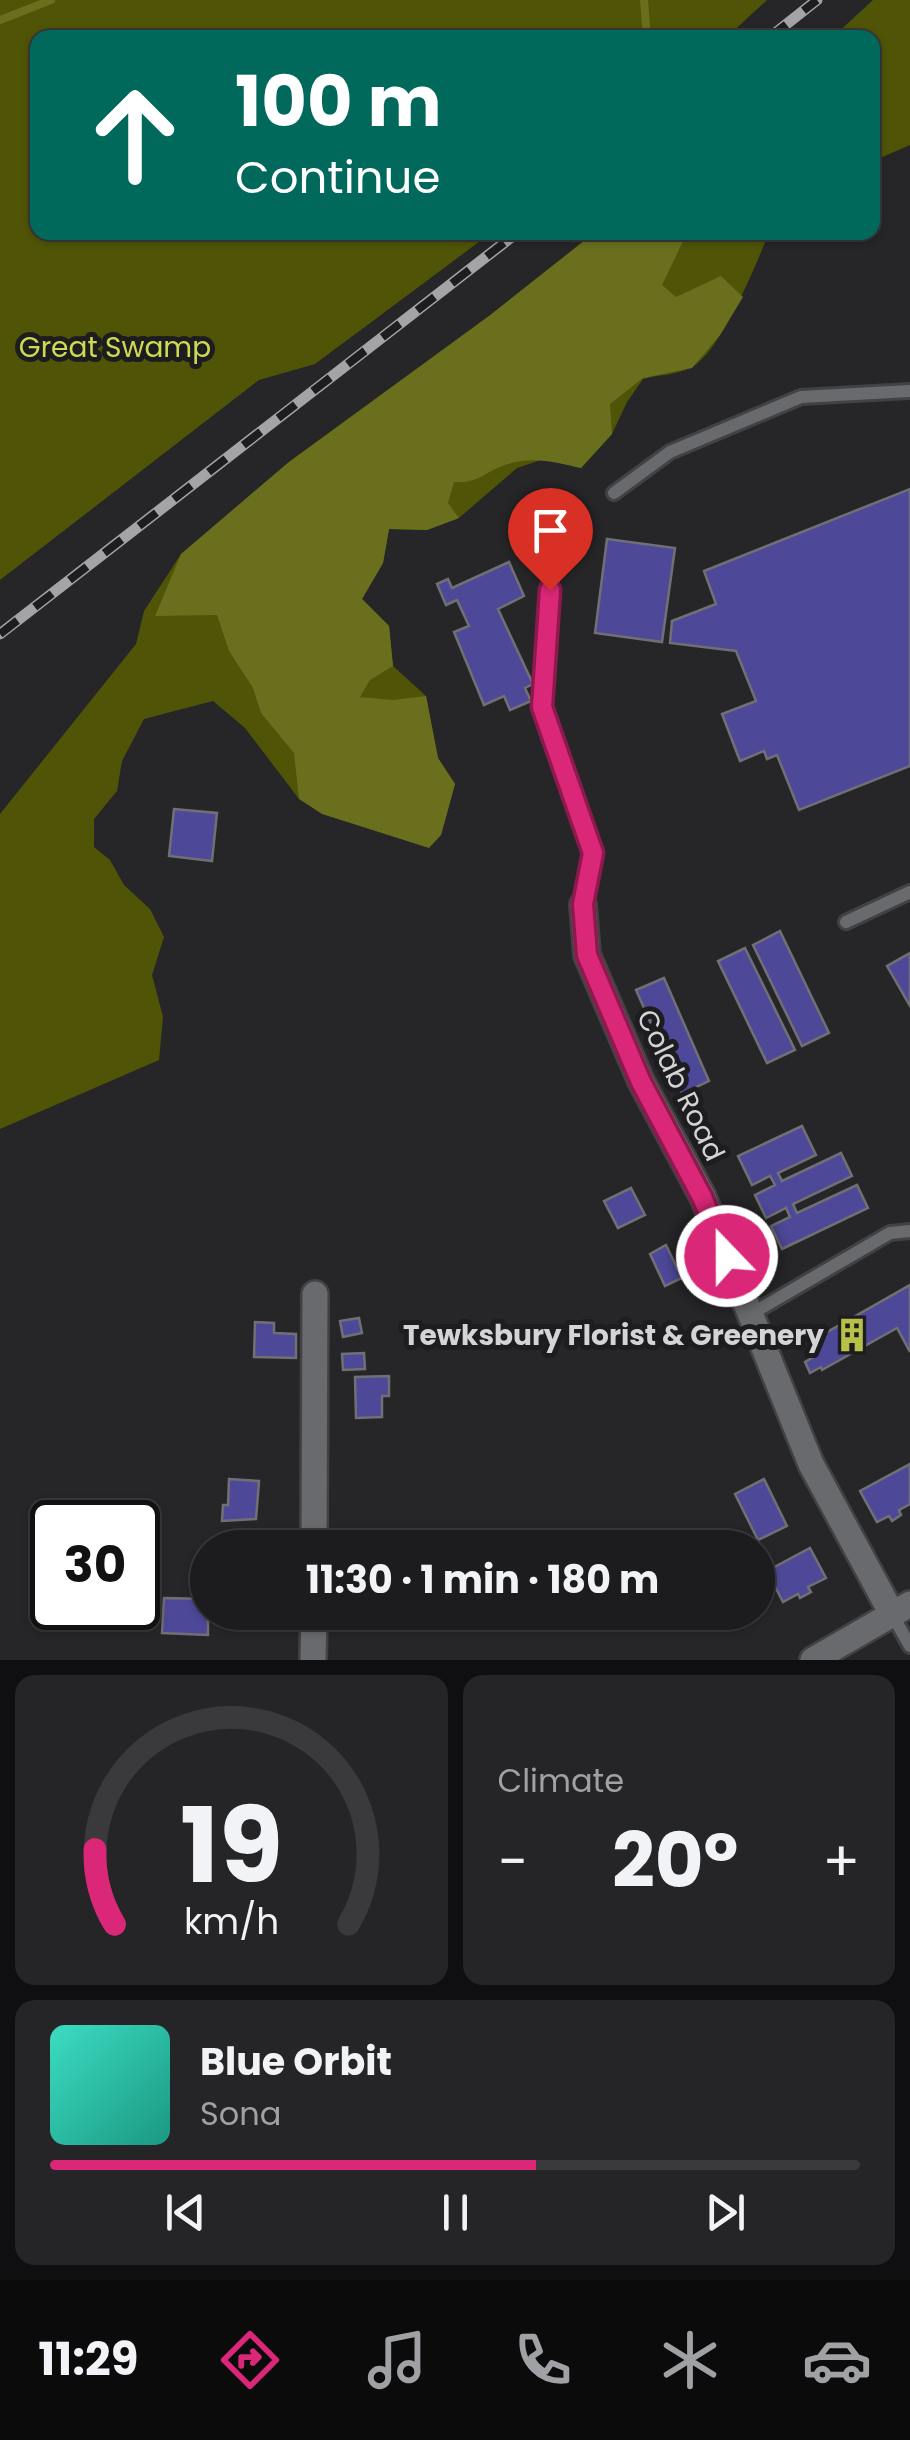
<!DOCTYPE html>
<html lang="en">
<head>
<meta charset="utf-8">
<style>
	body { margin:0; font-family:Poppins,sans-serif; background:#252528; color:#f1f3f6; height:100vh; display:flex; flex-direction:column; font-size:38px; white-space:nowrap }
	* { box-sizing:border-box; margin:0 }
	p { font-size:32px; color:#a0a1a4 }
	.icon { flex:none; width:55px; height:55px; fill:none; stroke:currentColor; stroke-width:2; stroke-linecap:round; stroke-linejoin:round }
	.map { position:relative; height:1660px; overflow:hidden }
	.panel { display:flex; flex-direction:column; gap:15px; padding:15px; background:#0f0f11; flex:1 }
	.panel>* { flex:none }
	.hud { position:absolute; left:30px; top:30px; width:850px; height:210px; border-radius:20px; box-shadow:0 2px 8px #0004,0 0 0 2px #3a3a3d; background:#00695c; color:#fff; overflow:hidden }
	.speed { position:absolute; left:30px; top:1500px; display:flex; gap:20px; font-size:50px; font-weight:700; text-align:center }
	.speed>* { display:grid; place-content:center; width:130px; height:130px; border-radius:50%; background:#1c1c1f; box-shadow:0 2px 8px #0004,0 0 0 2px #3a3a3d; line-height:1 }
	.speed .limit { border:5px solid #111; border-radius:15px; background:#fff; color:#111 }
	.pin { position:absolute; display:grid; place-items:center; width:85px; height:85px; color:#fff; margin:-102px -42px; border-radius:50% 50% 50% 0; rotate:-45deg; box-shadow:0 0 10px #0007 }
	.pin .icon { rotate:45deg }
	.me { position:absolute; width:110px; margin:-55px; rotate:338deg; stroke-linejoin:round; filter:drop-shadow(0 0 8px #0008) }
	.turn { display:flex; align-items:center; gap:35px; height:210px; padding:0 40px; font-size:45px }
	.turn .icon { width:130px; height:130px; stroke-width:2.5 }
	.turn b { display:block; font-size:70px; line-height:85px }
	.big { font-size:75px; font-weight:700; line-height:1.1 }
	.panel .tile { flex:1; display:flex; flex-direction:column; justify-content:center; gap:15px; min-width:0; padding:0 35px; border-radius:20px; background:#252528 }
	.panel .dial { align-items:center; gap:0 }
	.dial svg { height:260px; overflow:visible; fill:none; stroke:#3a3a3d; stroke-width:7; stroke-linecap:round; text-anchor:middle }
	.dial text { fill:#f1f3f6; stroke:none }
	.song { display:flex; align-items:center; gap:30px }
	.cover { width:120px; height:120px; border-radius:15px; background:linear-gradient(135deg,hsl(170 70% 55%),hsl(170 70% 35%)) }
	.played { height:10px; border-radius:5px; background:linear-gradient(90deg,#db2777 60%,#3a3a3d 60%) }
	.keys { display:flex; justify-content:space-around; direction:ltr }
	.heat { display:flex; justify-content:space-between; align-items:center; font-size:55px; direction:ltr }
	.panel .tiles { flex:1; display:grid; gap:15px; grid-template-columns:1fr 1fr }
	.tile:last-child { grid-column:span 2 }
	.trip { position:absolute; left:190px; top:1530px; width:585px; height:100px; border-radius:50px; background:#1c1c1f; box-shadow:0 2px 8px #0004,0 0 0 2px #3a3a3d; font-weight:700; line-height:100px; text-align:center }
	.menu { display:flex; height:160px; justify-content:space-around; align-items:center; background:#0b0b0c; color:#a0a1a4 }
	.menu .icon { width:70px; height:70px }
	.menu .on { color:#db2777 }
	.menu b { font-size:45px; color:#f1f3f6 }
	.map>svg:first-child { display:block }
</style>
</head>
<body>
<div class="map">
<svg width="910" height="1660" viewBox="0 0 910 1660">
	<rect width="100%" height="100%" fill="#262629"/>
	<!-- green -->
	<g fill="#505406">
		<polygon points="0,0 767,0 727,37 38,38 38,232 491,233 315,364 259,380 0,580"/>
		<polygon points="873,0 910,0 910,145 873,161 872,38 833,37"/>
		<path d="M 594,233 L 769,233 C 756,264 720,355 690,368 C 676,375 657,375 643,379 L 627,402 L 612,434 L 581,468 L 544,459 L 517,468 L 459,518 L 427,530 L 389,529 L 383,563 L 362,599 L 389,626 L 393,666 L 426,696 L 438,758 L 455,784 L 441,835 L 299,799 L 245,728 L 213,701 L 144,719 L 122,761 L 117,791 L 94,819 L 94,847 L 110,860 L 124,885 L 150,909 L 164,937 L 152,975 L 163,1017 L 159,1060 L 0,1129 L 0,814 L 136,644 L 144,611 L 181,554 L 289,462 L 489,316 Z"/>
	</g>
	<!-- water -->
	<path fill="#696f1d" d="M 594,233 L 687,233 L 662,285 L 676,297 L 721,276 L 743,297 L 720,335 L 692,368 L 643,378 L 610,404 L 612,434 L 581,468 C 556,462 533,456 508,464 C 485,471 479,484 454,482 L 448,503 L 459,518 L 427,530 L 389,529 L 383,563 L 362,599 L 389,626 L 393,666 L 370,680 L 360,697 L 393,700 L 426,696 L 438,758 L 455,784 L 441,835 L 429,848 L 322,814 L 299,799 L 294,753 L 261,713 L 253,688 L 229,651 L 217,615 L 155,616 L 181,554 L 289,462 L 489,316 Z"/>
	<g fill="none" stroke-linecap="round" stroke-linejoin="round">
		<!-- stream -->
		<g stroke="#696f1d" stroke-width="8">
			<polyline points="644,0 647,38"/>
			<polyline points="0,20 51,0"/>
		</g>
	</g>
	<!-- building -->
	<g fill="#4e4899" stroke="#707074" stroke-width="2.5">
		<polygon points="910,489 910,766 799,810 777,755 767,759 764,751 740,761 722,714 756,701 736,651 670,643 672,621 716,604 704,571"/>
		<polygon points="607,539 675,548 662,642 595,633"/>
		<polygon points="509,562 524,596 498,609 533,684 525,688 531,701 510,710 504,696 484,705 454,632 469,626 457,600 446,605 437,584 448,579 452,588"/>
		<polygon points="174,809 217,813 212,861 169,856"/>
		<polygon points="780,931 829,1033 802,1046 753,945"/>
		<polygon points="745,948 795,1050 767,1063 718,961"/>
		<polygon points="910,953 910,1006 887,966"/>
		<polygon points="664,978 709,1081 682,1094 636,990"/>
		<polygon points="802,1126 816,1155 778,1173 782,1181 841,1153 852,1176 793,1204 797,1213 857,1185 868,1208 782,1249 771,1226 790,1217 786,1208 766,1218 755,1195 775,1185 770,1176 752,1185 738,1156"/>
		<polygon points="631,1188 645,1215 618,1228 604,1201"/>
		<polygon points="666,1245 682,1278 665,1286 650,1254"/>
		<polygon points="910,1285 910,1352 897,1328 822,1370 821,1367 810,1373 805,1362 815,1356 808,1343"/>
		<polygon points="359,1318 362,1333 343,1337 340,1321"/>
		<polygon points="255,1322 274,1323 274,1333 296,1334 296,1358 254,1357"/>
		<polygon points="364,1353 365,1369 343,1370 342,1354"/>
		<polygon points="389,1376 389,1396 382,1396 382,1417 356,1418 355,1377"/>
		<polygon points="910,1464 910,1504 899,1510 901,1515 892,1521 889,1516 877,1522 860,1491"/>
		<polygon points="229,1479 259,1481 256,1519 222,1521 223,1505 228,1505"/>
		<polygon points="764,1479 787,1526 758,1540 735,1494"/>
		<polygon points="810,1548 826,1578 808,1587 811,1592 800,1598 798,1594 783,1602 767,1571"/>
		<polygon points="164,1598 208,1599 208,1635 162,1633"/>
	</g>
	<g fill="none" stroke-linecap="round" stroke-linejoin="round">
		<!-- lane casing -->
		<g stroke="#424245" stroke-width="18">
			<g id="lane">
				<polyline points="614,493 670,452 801,397 910,391"/>
				<polyline points="550,591 541,707 593,853 583,905"/>
				<polyline points="846,922 910,892"/>
				<polyline points="751,1314 890,1233 910,1231"/>
				<polyline points="892,1614 910,1646"/>
			</g>
		</g>
		<!-- street casing -->
		<g stroke="#424245" stroke-width="30">
			<g id="street">
				<polyline points="583,905 587,955 641,1081 703,1197 811,1464 892,1614"/>
				<polyline points="314,1548 315,1294"/>
				<polyline points="313,1660 314,1612"/>
			</g>
		</g>
		<!-- secondary casing -->
		<g stroke="#424245" stroke-width="30">
			<polyline id="secondary" points="813,1660 910,1604"/>
		</g>
		<!-- lane -->
		<use href="#lane" stroke="#696a6d" stroke-width="12"/>
		<!-- street -->
		<use href="#street" stroke="#696a6d" stroke-width="25"/>
		<!-- secondary -->
		<use href="#secondary" stroke="#696a6d" stroke-width="25"/>
		<!-- rail casing -->
		<g stroke="#a4a4a6" stroke-width="11">
			<g id="rail">
				<polyline points="769,38 817,0"/>
				<polyline points="0,634 518,232"/>
			</g>
		</g>
		<!-- rail -->
		<use href="#rail" stroke="#1d1d20" stroke-width="8" stroke-dasharray="22" stroke-linecap="butt"/>
	</g>
	<g fill="none" stroke-linecap="round" stroke-linejoin="round">
		<!-- route casing -->
		<g stroke="#8e194d" stroke-width="25">
			<polyline id="route" points="550,590 542,707 593,853 583,904 587,955 641,1082 702,1197 727,1256"/>
		</g>
		<!-- route -->
		<use href="#route" stroke="#db2777" stroke-width="18"/>
	</g>
	<!-- icons -->
	<defs>
		<g id="building-bare" transform="scale(2.7)"><path d="M-4-6H4V6H1V3H-1V6H-4ZM-2.5-4.3h1.7v1.8h-1.7ZM.8-4.3h1.7v1.8H.8ZM-2.5-1h1.7V.8h-1.7ZM.8-1h1.7V.8H.8Z" fill="#b8c147" stroke="#1d1d20" stroke-width="2.5" paint-order="stroke"/></g>
	</defs>
	<g fill-rule="evenodd">
		<use href="#building-bare" x="852" y="1335"/>
	</g>
	<g text-anchor="middle" stroke-width="10" stroke-linejoin="round" paint-order="stroke">
		<!-- park labels -->
		<g font-size="28" fill="#d0da51" stroke="#1d1d20">
			<text x="115" y="357">Great Swamp</text>
		</g>
		<!-- street labels -->
		<g font-size="28" fill="#d4d4d6" stroke="#1d1d20">
			<text transform="translate(681 1085) rotate(64)" y="10">Colab Road</text>
		</g>
		<!-- poi labels -->
		<g font-size="28" font-weight="bold" fill="#d4d4d6" stroke="#1d1d20" text-anchor="end">
			<text x="824" y="1345">Tewksbury Florist &amp; Greenery</text>
		</g>
	</g>
</svg>
<div class="speed"><div class="limit">30</div></div>
<div class="pin" style="left:550px;top:590px;background:#d93025"><svg class="icon" aria-label="arrive" viewBox="0 0 24 24"><path d="M6 21V4h12l-3 4 3 4H6"/></svg></div>
<svg class="me" style="left:727px;top:1256px" viewBox="-20 -20 40 40"><circle r="17" fill="#db2777" stroke="#fff" stroke-width="3"/><path d="M0-11L8 9 0 5-8 9z" fill="#fff"/></svg>
<div class="trip">11:30 · 1 min · 180 m</div>
<div class="hud">
<div class="turn"><svg class="icon" aria-label="ahead" viewBox="0 0 24 24"><path d="M12 20V5M6 11l6-6 6 6"/></svg><div><b>100 m</b>Continue</div></div>
</div>
</div>
<section class="panel">
<div class="tiles">
<div class="tile dial"><svg viewBox="0 0 100 80">
<path d="M14 69A42 42 0 1 1 86 69"/>
<path d="M14 69A42 42 0 0 1 8 46" stroke="#db2777"/>
<text x="50" y="56" font-size="32" font-weight="700">19</text>
<text x="50" y="72" font-size="11">km/h</text>
</svg></div>
<div class="tile"><p>Climate</p>
<div class="heat"><a>−</a><b class="big">20°</b><a>+</a></div>
</div>
<div class="tile">
<div class="song"><i class="cover"></i><div><b>Blue Orbit</b><p>Sona</p></div></div>
<div class="played"></div>
<div class="keys"><svg class="icon" aria-label="previous" viewBox="0 0 24 24"><path d="M18 5L8 12l10 7zM5 5v14"/></svg><svg class="icon" aria-label="pause" viewBox="0 0 24 24"><path d="M8 5v14M16 5v14"/></svg><svg class="icon" aria-label="next" viewBox="0 0 24 24"><path d="M6 5l10 7-10 7zM19 5v14"/></svg></div>
</div>
</div>
</section>
<nav class="menu">
<b>11:29</b>
<svg class="icon on" aria-label="directions" viewBox="0 0 24 24"><path d="M12 3l9 9-9 9-9-9zM9 14v-3h6M13 9l2 2-2 2"/></svg>
<svg class="icon" aria-label="music" viewBox="0 0 24 24"><path d="M9 18V5l10-2v13"/><circle cx="6" cy="18" r="3"/><circle cx="16" cy="16" r="3"/></svg>
<svg class="icon" aria-label="phone" viewBox="0 0 24 24"><path d="M5 4h4l2 5-3 2q2 4 5 5l2-3 5 2v4C11 20 4 13 5 4z"/></svg>
<svg class="icon" aria-label="climate" viewBox="0 0 24 24"><path d="M12 3v18M4 7l16 10M4 17L20 7"/></svg>
<svg class="icon" aria-label="car" viewBox="0 0 24 24"><path d="M5 17H2v-5l4-1 3-4h7l3 4 3 1v5h-3M9 17h6M6 11h13"/><circle cx="7" cy="17" r="2"/><circle cx="17" cy="17" r="2"/></svg>
</nav>
</body>
</html>
